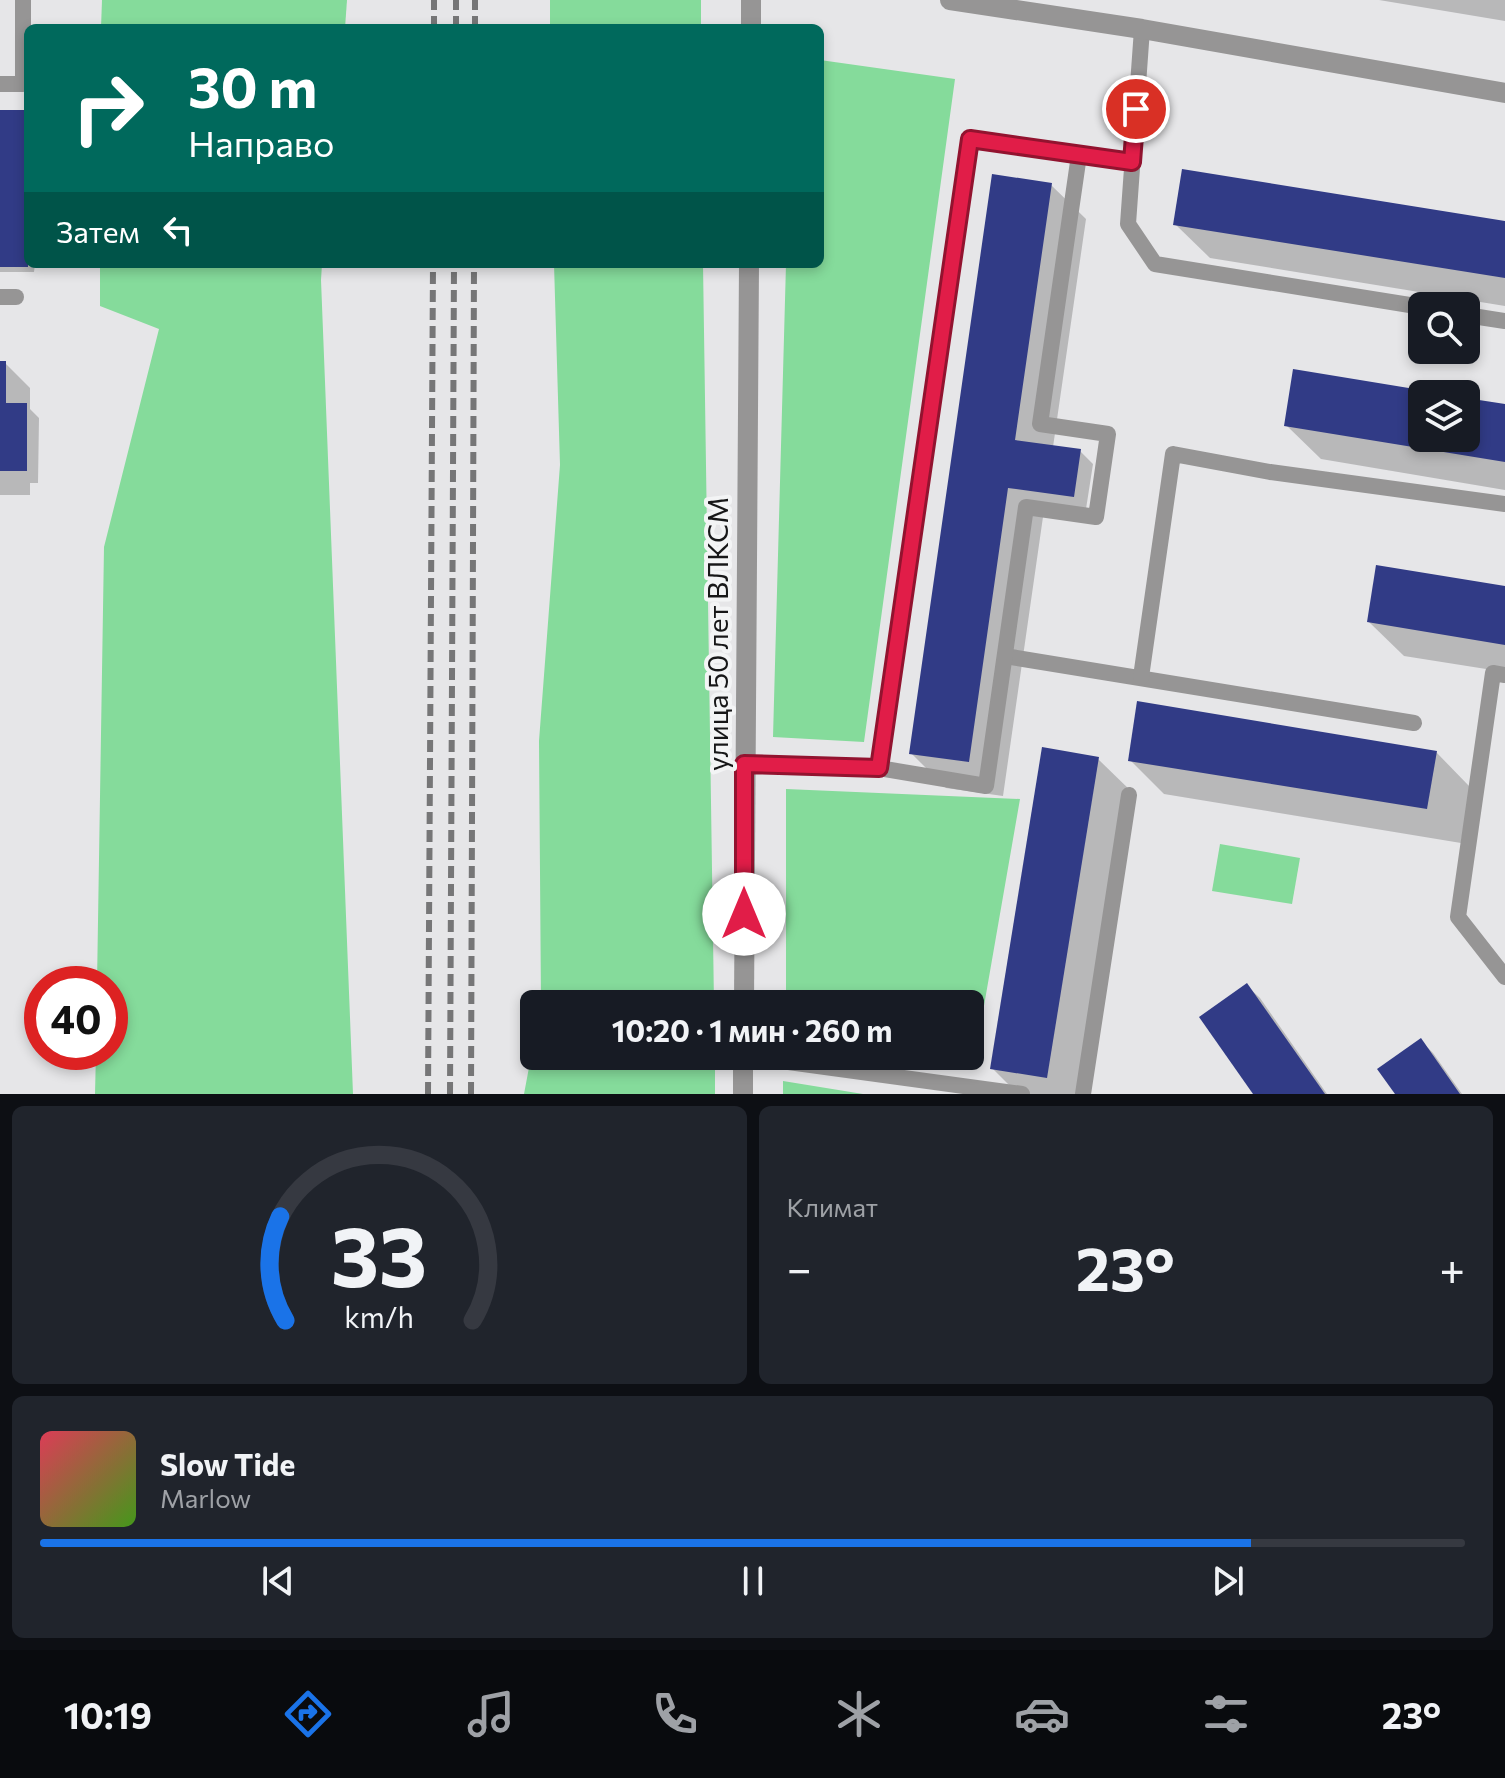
<!DOCTYPE html>
<html lang="ru">
<head>
<meta charset="utf-8">
<style>
	body { margin:0; font-family:Commissioner,sans-serif; background:#20242c; color:#f1f3f6; height:100vh; display:flex; flex-direction:column; font-size:30px; white-space:nowrap }
	* { box-sizing:border-box; margin:0 }
	p { font-size:26px; color:#9ea1a6 }
	.icon { flex:none; width:44px; height:44px; fill:none; stroke:currentColor; stroke-width:2; stroke-linecap:round; stroke-linejoin:round }
	.map { position:relative; height:1094px; overflow:hidden }
	.drawer { display:flex; flex-direction:column; gap:12px; padding:12px; background:#0d0f14; flex:1 }
	.drawer>* { flex:none }
	.top-card { position:absolute; left:24px; top:24px; width:800px; height:244px; border-radius:12px; box-shadow:0 4px 12px #0003; background:#00695c; color:#fff; overflow:hidden }
	.tools { position:absolute; left:1408px; top:292px; display:grid; gap:16px }
	.tools a { display:grid; place-items:center; width:72px; height:72px; border-radius:12px; background:#171b24; box-shadow:0 4px 12px #0003; font-size:40px }
	.speed { position:absolute; left:24px; top:966px; display:flex; gap:16px; font-size:40px; font-weight:700; text-align:center }
	.speed>* { display:grid; place-content:center; width:104px; height:104px; border-radius:50%; background:#171b24; box-shadow:0 4px 12px #0003; line-height:1 }
	.speed .limit { border:12px solid #d22; background:#fff; color:#111 }
	.pin { position:absolute; display:grid; place-items:center; width:68px; height:68px; color:#fff; margin:-34px; border:4px solid #fff; border-radius:50%; box-shadow:0 2px 8px #0007 }
	.me { position:absolute; width:88px; margin:-44px; rotate:0deg; stroke-linejoin:round; filter:drop-shadow(0 0 6px #0008) }
	.turn { display:flex; align-items:center; gap:28px; height:168px; padding:0 32px; font-size:36px }
	.turn .icon { width:104px; height:104px; stroke-width:2.5 }
	.turn b { display:block; font-size:56px; line-height:68px }
	.then { display:flex; align-items:center; height:76px; padding:0 32px; background:#0003; gap:16px; font-size:30px }
	.big { font-size:60px; font-weight:700; line-height:1.1 }
	.drawer .card { flex:1; display:flex; flex-direction:column; justify-content:center; gap:12px; min-width:0; padding:0 28px; border-radius:12px; background:#20242c }
	.drawer .dial { align-items:center; gap:0 }
	.dial svg { height:208px; overflow:visible; fill:none; stroke:#363941; stroke-width:7; stroke-linecap:round; text-anchor:middle }
	.dial text { fill:#f1f3f6; stroke:none }
	.song { display:flex; align-items:center; gap:24px }
	.cover { width:96px; height:96px; border-radius:12px; background:linear-gradient(135deg,hsl(350 70% 55%),hsl(100 70% 35%)) }
	.played { height:8px; border-radius:4px; background:linear-gradient(90deg,#1a73e8 85%,#363941 85%) }
	.keys { display:flex; justify-content:space-around; direction:ltr }
	.heat { display:flex; justify-content:space-between; align-items:center; font-size:44px; direction:ltr }
	.drawer .tiles { flex:1; display:grid; gap:12px; grid-template-columns:1fr 1fr }
	.card:last-child { grid-column:span 2 }
	.trip { position:absolute; left:520px; top:990px; width:464px; height:80px; border-radius:12px; background:#171b24; box-shadow:0 4px 12px #0003; font-weight:700; line-height:80px; text-align:center }
	.dock { display:flex; height:128px; justify-content:space-around; align-items:center; background:#090b0e; color:#9ea1a6 }
	.dock .icon { width:56px; height:56px }
	.dock .selected { color:#1a73e8 }
	.dock b { font-size:36px; color:#f1f3f6 }
	.map>svg:first-child { display:block }
</style>
</head>
<body>
<div class="map">
<svg width="1505" height="1094" viewBox="0 0 1505 1094">
	<rect width="100%" height="100%" fill="#e6e6e8"/>
	<!-- green -->
	<g fill="#85db9b">
		<polygon points="102,0 347,0 345,28 101,28"/>
		<rect x="550" y="0" width="151" height="28"/>
		<polygon points="820,60 955,79 864,742 773,737 786,264 820,264"/>
		<polygon points="100,264 322,264 321,280 353,1094 95,1094 96,1052 110,1052 110,984 97,984 104,547 159,329 100,306"/>
		<polygon points="554,264 703,264 714,1004 541,1004 539,741 560,465"/>
		<polygon points="786,789 1020,799 973,1069 870,1056 970,1056 970,1004 786,1004"/>
		<polygon points="1220,844 1300,858 1292,904 1212,891"/>
		<polygon points="534,1041 534,1056 715,1056 715,1094 524,1094"/>
		<polygon points="783,1081 863,1094 864,1094 783,1094"/>
	</g>
	<!-- shadow -->
	<g fill="#0003">
		<polygon points="1379,0 1505,0 1505,21"/>
		<polygon points="0,112 28,112 28,264 35,264 34,272 0,272"/>
		<polygon points="1051,185 1086,219 1053,447 1080,451 1093,464 1086,509 1045,503 1003,796 946,788 911,753"/>
		<polygon points="1505,223 1505,306 1210,258 1175,224"/>
		<polygon points="0,363 5,363 30,388 30,409 39,418 38,483 30,483 30,495 0,495"/>
		<polygon points="1295,372 1431,394 1422,394 1422,438 1466,438 1466,400 1505,406 1505,490 1321,459 1286,425"/>
		<polygon points="1505,588 1505,672 1404,656 1369,622"/>
		<polygon points="1436,752 1470,787 1461,843 1164,794 1130,760"/>
		<polygon points="1098,759 1133,793 1084,1094 1018,1094 992,1068"/>
		<polygon points="1247,986 1260,998 1327,1094 1256,1094"/>
		<polygon points="1420,1040 1433,1053 1462,1094 1397,1094"/>
	</g>
	<!-- building -->
	<g fill="#313b86">
		<rect x="0" y="110" width="28" height="157"/>
		<polygon points="1182,169 1505,221 1505,278 1173,225"/>
		<polygon points="992,174 1052,183 1015,440 1081,449 1074,497 1008,488 969,762 909,754"/>
		<polygon points="0,361 6,361 6,403 27,403 27,471 0,471"/>
		<polygon points="1293,369 1433,392 1433,394 1422,394 1422,438 1466,438 1466,398 1505,404 1505,462 1284,426"/>
		<polygon points="1376,565 1505,586 1505,645 1367,622"/>
		<polygon points="1137,701 1437,751 1427,809 1128,761"/>
		<polygon points="1042,747 1099,757 1047,1078 990,1069"/>
		<polygon points="1247,983 1325,1094 1253,1094 1199,1017"/>
		<polygon points="1421,1038 1460,1094 1395,1094 1377,1069"/>
	</g>
	<g fill="none" stroke-linecap="round" stroke-linejoin="round">
		<!-- service -->
		<g stroke="#969595" stroke-width="16">
			<polyline points="1142,29 1128,224 1155,264 1422,307"/>
			<polyline points="0,84 23,84 23,0"/>
			<polyline points="0,297 16,297"/>
			<polyline points="1466,315 1505,321"/>
			<polyline points="1005,656 1414,723"/>
			<polyline points="1505,675 1493,673 1458,917 1505,977"/>
			<polyline points="1141,677 1173,454 1270,472 1505,504"/>
			<polyline points="744,764 879,768 970,139 1132,162"/>
			<polyline points="879,768 986,786 1026,507 1096,517 1108,434 1040,424 1079,155"/>
			<polyline points="744,1056 1022,1094"/>
			<polyline points="1083,1094 1129,795"/>
		</g>
		<!-- minor -->
		<polyline stroke="#969595" stroke-width="20" points="950,0 1142,29 1505,93"/>
		<!-- tertiary -->
		<g stroke="#969595" stroke-width="20">
			<polyline points="751,28 751,0"/>
			<polyline points="744,1004 749,264"/>
			<polyline points="743,1094 743,1056"/>
		</g>
		<!-- rail -->
		<g stroke="#767677" stroke-width="6" stroke-dasharray="12 6" stroke-linecap="butt">
			<polyline points="434,28 434,0"/>
			<polyline points="456,28 456,0"/>
			<polyline points="475,28 475,0"/>
			<polyline points="428,1094 433,264"/>
			<polyline points="450,1094 454,264"/>
			<polyline points="471,1094 474,264"/>
		</g>
	</g>
	<g fill="none" stroke-linecap="round" stroke-linejoin="round">
		<!-- route casing -->
		<g stroke="#92132f" stroke-width="20">
			<polyline id="route" points="744,914 744,764 879,768 970,139 1132,162 1136,109"/>
		</g>
		<!-- route -->
		<use href="#route" stroke="#e11d48" stroke-width="14"/>
	</g>
	<g text-anchor="middle" stroke-width="8" stroke-linejoin="round" paint-order="stroke">
		<!-- street labels -->
		<g font-size="28" fill="#171718" stroke="#f3f4f5">
			<text transform="translate(718 634) rotate(-90)" y="10">улица 50 лет ВЛКСМ</text>
		</g>
	</g>
</svg>
<div class="tools">
<a><svg class="icon" aria-label="search" viewBox="0 0 24 24"><circle cx="10" cy="10" r="6"/><path d="M15 15l6 6"/></svg></a>
<a><svg class="icon" aria-label="layers" viewBox="0 0 24 24"><path d="M12 4l9 5-9 5-9-5zM3 14l9 5 9-5"/></svg></a>
</div>
<div class="speed"><div class="limit">40</div></div>
<div class="pin" style="left:1136px;top:109px;background:#d93025"><svg class="icon" aria-label="arrive" viewBox="0 0 24 24"><path d="M6 21V4h12l-3 4 3 4H6"/></svg></div>
<svg class="me" style="left:744px;top:914px" viewBox="-20 -20 40 40"><circle r="19" fill="#fff"/><path d="M0-13L10 11 0 6-10 11z" fill="#e11d48"/></svg>
<div class="trip">10:20 · 1 мин · 260 m</div>
<div class="top-card">
<div class="turn"><svg class="icon" aria-label="right" viewBox="0 0 24 24"><path d="M7 20v-9h11M14 6l5 5-5 5"/></svg><div><b>30 m</b>Направо</div></div>
<div class="then">Затем<svg class="icon" aria-label="left" viewBox="0 0 24 24"><path d="M17 20v-9H6M10 6l-5 5 5 5"/></svg></div>
</div>
</div>
<section class="drawer">
<div class="tiles">
<div class="card dial"><svg viewBox="0 0 100 80">
<path d="M14 69A42 42 0 1 1 86 69"/>
<path d="M14 69A42 42 0 0 1 12 29" stroke="#1a73e8"/>
<text x="50" y="56" font-size="32" font-weight="700">33</text>
<text x="50" y="72" font-size="11">km/h</text>
</svg></div>
<div class="card"><p>Климат</p>
<div class="heat"><a>−</a><b class="big">23°</b><a>+</a></div>
</div>
<div class="card">
<div class="song"><i class="cover"></i><div><b>Slow Tide</b><p>Marlow</p></div></div>
<div class="played"></div>
<div class="keys"><svg class="icon" aria-label="previous" viewBox="0 0 24 24"><path d="M18 5L8 12l10 7zM5 5v14"/></svg><svg class="icon" aria-label="pause" viewBox="0 0 24 24"><path d="M8 5v14M16 5v14"/></svg><svg class="icon" aria-label="next" viewBox="0 0 24 24"><path d="M6 5l10 7-10 7zM19 5v14"/></svg></div>
</div>
</div>
</section>
<nav class="dock">
<b>10:19</b>
<svg class="icon selected" aria-label="directions" viewBox="0 0 24 24"><path d="M12 3l9 9-9 9-9-9zM9 14v-3h6M13 9l2 2-2 2"/></svg>
<svg class="icon" aria-label="music" viewBox="0 0 24 24"><path d="M9 18V5l10-2v13"/><circle cx="6" cy="18" r="3"/><circle cx="16" cy="16" r="3"/></svg>
<svg class="icon" aria-label="phone" viewBox="0 0 24 24"><path d="M5 4h4l2 5-3 2q2 4 5 5l2-3 5 2v4C11 20 4 13 5 4z"/></svg>
<svg class="icon" aria-label="climate" viewBox="0 0 24 24"><path d="M12 3v18M4 7l16 10M4 17L20 7"/></svg>
<svg class="icon" aria-label="car" viewBox="0 0 24 24"><path d="M5 17H2v-5l4-1 3-4h7l3 4 3 1v5h-3M9 17h6M6 11h13"/><circle cx="7" cy="17" r="2"/><circle cx="17" cy="17" r="2"/></svg>
<svg class="icon" aria-label="filters" viewBox="0 0 24 24"><path d="M4 7h16M4 17h16"/><circle cx="9" cy="7" r="2"/><circle cx="15" cy="17" r="2"/></svg>
<b>23°</b>
</nav>
</body>
</html>
